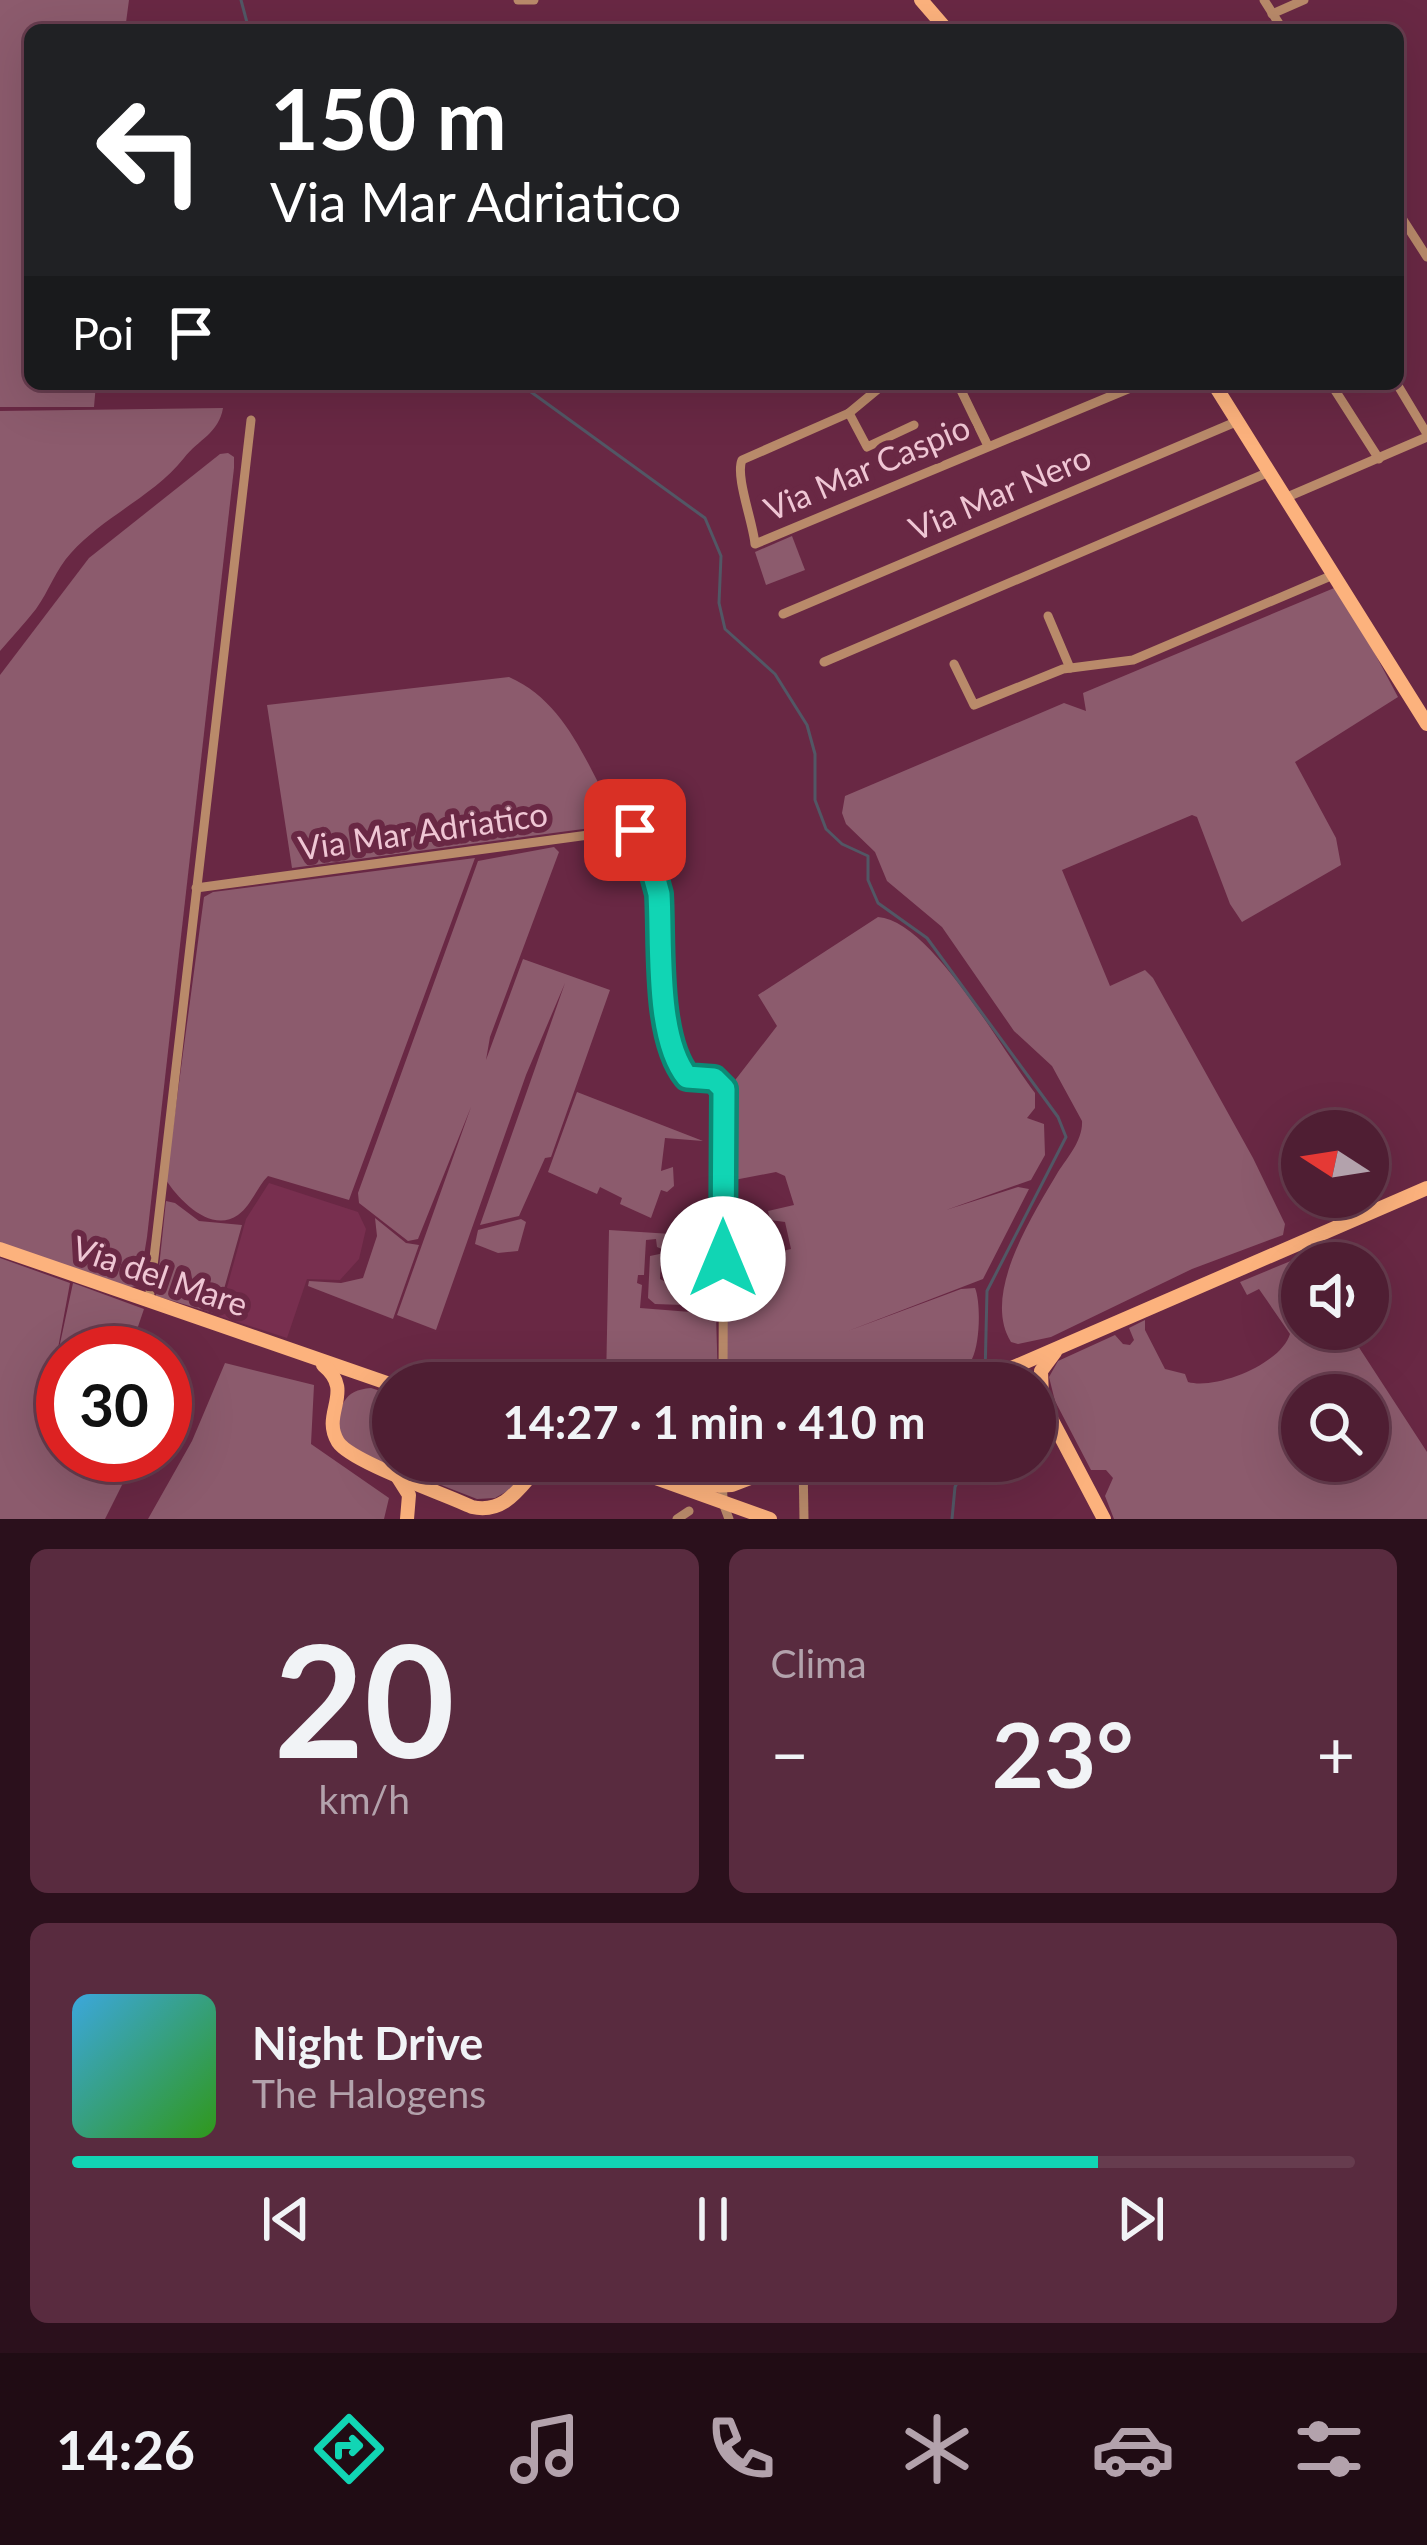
<!DOCTYPE html>
<html lang="it">
<head>
<meta charset="utf-8">
<style>
	body { margin:0; font-family:Lato,sans-serif; background:#592b3f; color:#f1f3f6; height:100vh; display:flex; flex-direction:column; font-size:45px; white-space:nowrap }
	* { box-sizing:border-box; margin:0 }
	p { font-size:39px; color:#b3a2ac }
	.icon { flex:none; width:66px; height:66px; fill:none; stroke:currentColor; stroke-width:2; stroke-linecap:round; stroke-linejoin:round }
	.map { position:relative; height:1519px; overflow:hidden }
	.sheet { display:flex; flex-direction:column; gap:30px; padding:30px; background:#2b101c; flex:1 }
	.sheet>* { flex:none }
	.guide { position:absolute; left:24px; top:24px; width:1380px; height:366px; border-radius:18px; box-shadow:0 12px 48px #0002,0 0 0 3px #663c4e; background:#202124; color:#fff; overflow:hidden }
	.needle { width:78px; rotate:282deg }
	.fabs { position:absolute; left:1281px; top:1110px; display:grid; gap:24px }
	.fabs a { display:grid; place-items:center; width:108px; height:108px; border-radius:50%; background:#4f1e33; box-shadow:0 12px 48px #0002,0 0 0 3px #663c4e; font-size:60px }
	.speed { position:absolute; left:36px; top:1326px; display:flex; gap:24px; font-size:60px; font-weight:700; text-align:center }
	.speed>* { display:grid; place-content:center; width:156px; height:156px; border-radius:50%; background:#4f1e33; box-shadow:0 12px 48px #0002,0 0 0 3px #663c4e; line-height:1 }
	.speed .limit { border:18px solid #d22; background:#fff; color:#111 }
	.pin { position:absolute; display:grid; place-items:center; width:102px; height:102px; color:#fff; margin:-51px; border-radius:24px; box-shadow:0 6px 18px #0006 }
	.me { position:absolute; width:132px; margin:-66px; rotate:0deg; stroke-linejoin:round; filter:drop-shadow(0 0 9px #0008) }
	.turn { display:flex; align-items:center; gap:42px; height:252px; padding:0 48px; font-size:54px }
	.turn .icon { width:156px; height:156px; stroke-width:2.5 }
	.turn b { display:block; font-size:84px; line-height:102px }
	.then { display:flex; align-items:center; height:114px; padding:0 48px; background:#0003; gap:24px; font-size:45px }
	.big { font-size:90px; font-weight:700; line-height:1.1 }
	.sheet .tile { flex:1; display:flex; flex-direction:column; justify-content:center; gap:18px; min-width:0; padding:0 42px; border-radius:18px; background:#592b3f }
	.sheet .dial { align-items:center; gap:0 }
	.dial b { font-size:156px; line-height:1 }
	.song { display:flex; align-items:center; gap:36px }
	.cover { width:144px; height:144px; border-radius:18px; background:linear-gradient(135deg,hsl(200 70% 55%),hsl(110 70% 35%)) }
	.played { height:12px; border-radius:6px; background:linear-gradient(90deg,#11d5b4 80%,#663c4e 80%) }
	.keys { display:flex; justify-content:space-around; direction:ltr }
	.heat { display:flex; justify-content:space-between; align-items:center; font-size:66px; direction:ltr }
	.sheet .tiles { flex:1; display:grid; gap:30px; grid-template-columns:1fr 1fr }
	.tile:last-child { grid-column:span 2 }
	.trip { position:absolute; left:372px; top:1362px; width:684px; height:120px; border-radius:60px; background:#4f1e33; box-shadow:0 12px 48px #0002,0 0 0 3px #663c4e; font-weight:700; line-height:120px; text-align:center }
	.tabs { display:flex; height:192px; justify-content:space-around; align-items:center; background:#200c14; color:#b3a2ac }
	.tabs .icon { width:84px; height:84px }
	.tabs .active { color:#11d5b4 }
	.tabs b { font-size:54px; color:#f1f3f6 }
	.map>svg:first-child { display:block }
</style>
</head>
<body>
<div class="map">
<svg width="1427" height="1519" viewBox="0 0 1427 1519">
	<rect width="100%" height="100%" fill="#692844"/>
	<!-- built -->
	<polygon fill="#782f4f" points="269,1183 358,1212 366,1229 359,1259 340,1280 307,1279 287,1338 219,1316 246,1219"/>
	<!-- green -->
	<g fill="#8c5b6d" fill-rule="evenodd">
		<polygon points="0,0 129,0 125,30 30,30 30,104 23,155 25,232 30,234 30,384 96,384 94,407 0,407"/>
		<path d="M 223,408 C 219,433 198,440 184,458 C 154,496 104,516 71,553 C 56,569 49,591 36,609 C 25,623 12,637 0,651 L 0,411 Z"/>
		<polygon points="228,453 234,457 234,468 147,1237 139,1286 129,1287 0,1243 0,675 89,558 220,454"/>
		<polygon points="792,536 805,570 766,585 755,552"/>
		<path d="M 1339,586 L 1398,697 L 1295,762 L 1336,838 L 1341,865 L 1242,922 L 1230,904 L 1197,817 L 1192,815 L 1062,870 L 1110,986 L 1145,970 L 1153,978 L 1253,1158 L 1285,1224 L 1283,1235 L 1192,1269 L 1051,1337 L 1018,1344 L 1011,1342 C 981,1294 1033,1215 1058,1172 C 1068,1157 1083,1140 1082,1121 L 1052,1066 L 1014,1031 L 942,927 L 887,881 L 875,852 L 846,824 L 842,813 L 845,796 L 1064,703 L 1086,711 L 1083,693 Z"/>
		<path d="M 509,677 C 570,704 588,771 621,824 L 292,868 L 267,705 Z"/>
		<polygon points="554,847 559,852 490,1037 486,1060 523,959 610,990 551,1157 545,1158 519,1216 480,1225 565,983 526,1075 436,1330 397,1315 471,1107 418,1239 408,1241 359,1203 358,1193 478,861"/>
		<path d="M 475,858 L 349,1200 L 268,1176 C 257,1187 251,1206 238,1215 C 211,1234 179,1200 166,1180 L 204,897 L 213,892 Z"/>
		<path d="M 878,917 C 931,921 1001,1049 1035,1093 L 1035,1108 L 1027,1118 L 1044,1124 L 1045,1155 L 1031,1180 L 946,1210 L 1018,1187 L 1029,1189 L 983,1279 L 848,1331 L 961,1289 L 975,1288 C 981,1303 980,1343 972,1359 C 966,1373 952,1378 939,1383 L 725,1383 L 730,1377 L 765,1364 L 726,1377 L 726,1293 L 746,1285 L 726,1291 L 725,1265 L 791,1249 L 785,1222 L 770,1220 L 768,1211 L 794,1205 L 785,1176 L 776,1172 L 729,1181 L 729,1088 L 777,1026 L 758,995 Z"/>
		<polygon points="577,1092 703,1141 665,1138 661,1171 673,1167 674,1186 667,1192 661,1190 651,1218 620,1204 622,1198 600,1187 597,1194 548,1172"/>
		<polygon points="166,1201 175,1203 199,1221 242,1225 217,1314 156,1296"/>
		<polygon points="375,1218 406,1243 419,1245 393,1319 308,1286 309,1281 341,1283 363,1278 377,1236"/>
		<polygon points="521,1219 526,1222 518,1251 498,1253 475,1244 478,1230"/>
		<polygon points="609,1230 687,1235 685,1250 678,1251 676,1257 661,1257 660,1279 670,1284 684,1280 688,1272 711,1274 711,1306 655,1304 648,1298 650,1256 669,1252 657,1247 656,1239 646,1240 644,1275 638,1275 637,1283 642,1285 640,1308 716,1314 718,1383 606,1383"/>
		<polygon points="0,1258 70,1283 52,1381 73,1283 144,1309 129,1353 63,1353 63,1426 44,1416 63,1430 63,1455 110,1455 132,1465 105,1519 0,1519"/>
		<path d="M 1298,1258 L 1308,1263 L 1302,1263 L 1302,1329 L 1347,1329 L 1427,1452 L 1427,1519 L 1114,1519 L 1105,1496 L 1113,1478 L 1106,1470 L 1091,1470 L 1055,1401 L 1049,1377 L 1058,1361 L 1115,1335 L 1123,1344 L 1130,1345 L 1134,1340 L 1129,1328 L 1145,1320 L 1145,1330 L 1165,1369 L 1185,1374 L 1188,1382 C 1216,1390 1281,1364 1290,1334 L 1259,1289 L 1247,1295 L 1240,1282 ZM 1302,1395 L 1368,1395 L 1368,1461 L 1302,1461 Z"/>
		<polygon points="225,1363 314,1385 311,1444 389,1498 384,1519 148,1519 192,1441"/>
		<path d="M 371,1388 L 393,1395 L 393,1461 L 520,1461 L 517,1480 L 511,1489 L 495,1498 L 477,1499 L 354,1451 L 337,1430 C 340,1406 343,1390 371,1388 Z"/>
		<polygon points="623,1461 716,1461 715,1477 667,1476"/>
	</g>
	<g fill="none" stroke-linecap="round" stroke-linejoin="round">
		<!-- stream -->
		<g stroke="#525765" stroke-width="3">
			<polyline points="241,0 249,30"/>
			<polyline points="520,384 705,518 721,556 719,603 725,629 775,674 807,725 815,754 815,800 826,829 842,844 868,856 868,880 878,903 927,938 1058,1117 1066,1137 987,1291 985,1376"/>
			<polyline points="952,1519 955,1487 968,1461"/>
		</g>
		<!-- street -->
		<g stroke="#b98a6a" stroke-width="9">
			<polyline points="518,0 534,0"/>
			<polyline points="1264,0 1283,30"/>
			<polyline points="1272,14 1304,0"/>
			<polyline points="1398,212 1427,257"/>
			<polyline points="958,384 988,446"/>
			<polyline points="1331,384 1379,459"/>
			<polyline points="1397,384 1427,434"/>
			<polyline points="849,413 884,384"/>
			<path d="M 914,425 L 867,447 L 849,413 L 742,460 C 735,476 753,522 755,544 L 1140,384"/>
			<polyline points="1285,498 1427,437"/>
			<polyline points="783,614 1238,421"/>
			<polyline points="1048,616 1070,668"/>
			<polyline points="824,662 1269,472"/>
			<polyline points="954,664 974,705 1063,669 1133,660 1333,575"/>
			<path d="M 196,888 L 618,831 L 641,833 L 657,861 C 653,872 666,1024 670,1042 C 673,1055 679,1067 687,1077 L 717,1080 L 724,1091 L 723,1383"/>
			<polyline points="149,1301 251,420"/>
			<polyline points="722,1461 723,1503 729,1519"/>
			<polyline points="803,1461 804,1519"/>
			<polyline points="677,1519 689,1511"/>
		</g>
		<!-- secondary -->
		<g stroke="#fcb27d" stroke-width="14">
			<polyline points="921,0 947,30"/>
			<polyline points="1214,384 1427,724"/>
			<polyline points="0,1249 390,1384"/>
			<path d="M 323,1365 C 356,1392 320,1413 338,1442 C 351,1462 445,1494 472,1507 C 508,1515 522,1482 544,1461"/>
			<polyline points="977,1383 1427,1188"/>
			<polyline points="1035,1388 1104,1519"/>
			<polyline points="1042,1397 1041,1371 1055,1352"/>
			<polyline points="608,1461 770,1519"/>
			<polyline points="397,1476 409,1495 407,1519"/>
			<polyline points="689,1487 732,1485 795,1461"/>
		</g>
	</g>
	<g fill="none" stroke-linecap="round" stroke-linejoin="round">
		<!-- route casing -->
		<g stroke="#0b8a75" stroke-width="30">
			<path id="route" d="M 635,830 L 641,833 L 657,861 L 653,872 L 659,894 C 662,944 655,1037 687,1077 L 714,1079 L 724,1089 L 723,1259"/>
		</g>
		<!-- route -->
		<use href="#route" stroke="#11d5b4" stroke-width="21"/>
	</g>
	<g text-anchor="middle" stroke-width="12" stroke-linejoin="round" paint-order="stroke">
		<!-- street labels -->
		<g font-size="33" fill="#efc6d4" stroke="#692844">
			<text transform="translate(867 468) rotate(-23)" y="12">Via Mar Caspio</text>
			<text transform="translate(1000 493) rotate(-23)" y="12">Via Mar Nero</text>
			<text transform="translate(423 831) rotate(-8)" y="12">Via Mar Adriatico</text>
			<text transform="translate(160 1276) rotate(19)" y="12">Via del Mare</text>
		</g>
	</g>
</svg>
<div class="fabs">
<a><svg class="needle" viewBox="-14 -14 28 28"><path d="M0-13l5 13h-10z" fill="#e53935"/><path d="M0 13l5-13h-10z" fill="#b3a2ac"/></svg></a>
<a><svg class="icon" aria-label="sound" viewBox="0 0 24 24"><path d="M4 9h4l5-4v14l-5-4H4zM17 9q2 3 0 6"/></svg></a>
<a><svg class="icon" aria-label="search" viewBox="0 0 24 24"><circle cx="10" cy="10" r="6"/><path d="M15 15l6 6"/></svg></a>
</div>
<div class="speed"><div class="limit">30</div></div>
<div class="pin" style="left:635px;top:830px;background:#d93025"><svg class="icon" aria-label="arrive" viewBox="0 0 24 24"><path d="M6 21V4h12l-3 4 3 4H6"/></svg></div>
<svg class="me" style="left:723px;top:1259px" viewBox="-20 -20 40 40"><circle r="19" fill="#fff"/><path d="M0-13L10 11 0 6-10 11z" fill="#11d5b4"/></svg>
<div class="trip">14:27 · 1 min · 410 m</div>
<div class="guide">
<div class="turn"><svg class="icon" aria-label="left" viewBox="0 0 24 24"><path d="M17 20v-9H6M10 6l-5 5 5 5"/></svg><div><b>150 m</b>Via Mar Adriatico</div></div>
<div class="then">Poi<svg class="icon" aria-label="arrive" viewBox="0 0 24 24"><path d="M6 21V4h12l-3 4 3 4H6"/></svg></div>
</div>
</div>
<section class="sheet">
<div class="tiles">
<div class="tile dial"><b>20</b><p>km/h</p></div>
<div class="tile"><p>Clima</p>
<div class="heat"><a>−</a><b class="big">23°</b><a>+</a></div>
</div>
<div class="tile">
<div class="song"><i class="cover"></i><div><b>Night Drive</b><p>The Halogens</p></div></div>
<div class="played"></div>
<div class="keys"><svg class="icon" aria-label="previous" viewBox="0 0 24 24"><path d="M18 5L8 12l10 7zM5 5v14"/></svg><svg class="icon" aria-label="pause" viewBox="0 0 24 24"><path d="M8 5v14M16 5v14"/></svg><svg class="icon" aria-label="next" viewBox="0 0 24 24"><path d="M6 5l10 7-10 7zM19 5v14"/></svg></div>
</div>
</div>
</section>
<nav class="tabs">
<b>14:26</b>
<svg class="icon active" aria-label="directions" viewBox="0 0 24 24"><path d="M12 3l9 9-9 9-9-9zM9 14v-3h6M13 9l2 2-2 2"/></svg>
<svg class="icon" aria-label="music" viewBox="0 0 24 24"><path d="M9 18V5l10-2v13"/><circle cx="6" cy="18" r="3"/><circle cx="16" cy="16" r="3"/></svg>
<svg class="icon" aria-label="phone" viewBox="0 0 24 24"><path d="M5 4h4l2 5-3 2q2 4 5 5l2-3 5 2v4C11 20 4 13 5 4z"/></svg>
<svg class="icon" aria-label="climate" viewBox="0 0 24 24"><path d="M12 3v18M4 7l16 10M4 17L20 7"/></svg>
<svg class="icon" aria-label="car" viewBox="0 0 24 24"><path d="M5 17H2v-5l4-1 3-4h7l3 4 3 1v5h-3M9 17h6M6 11h13"/><circle cx="7" cy="17" r="2"/><circle cx="17" cy="17" r="2"/></svg>
<svg class="icon" aria-label="filters" viewBox="0 0 24 24"><path d="M4 7h16M4 17h16"/><circle cx="9" cy="7" r="2"/><circle cx="15" cy="17" r="2"/></svg>
</nav>
</body>
</html>
